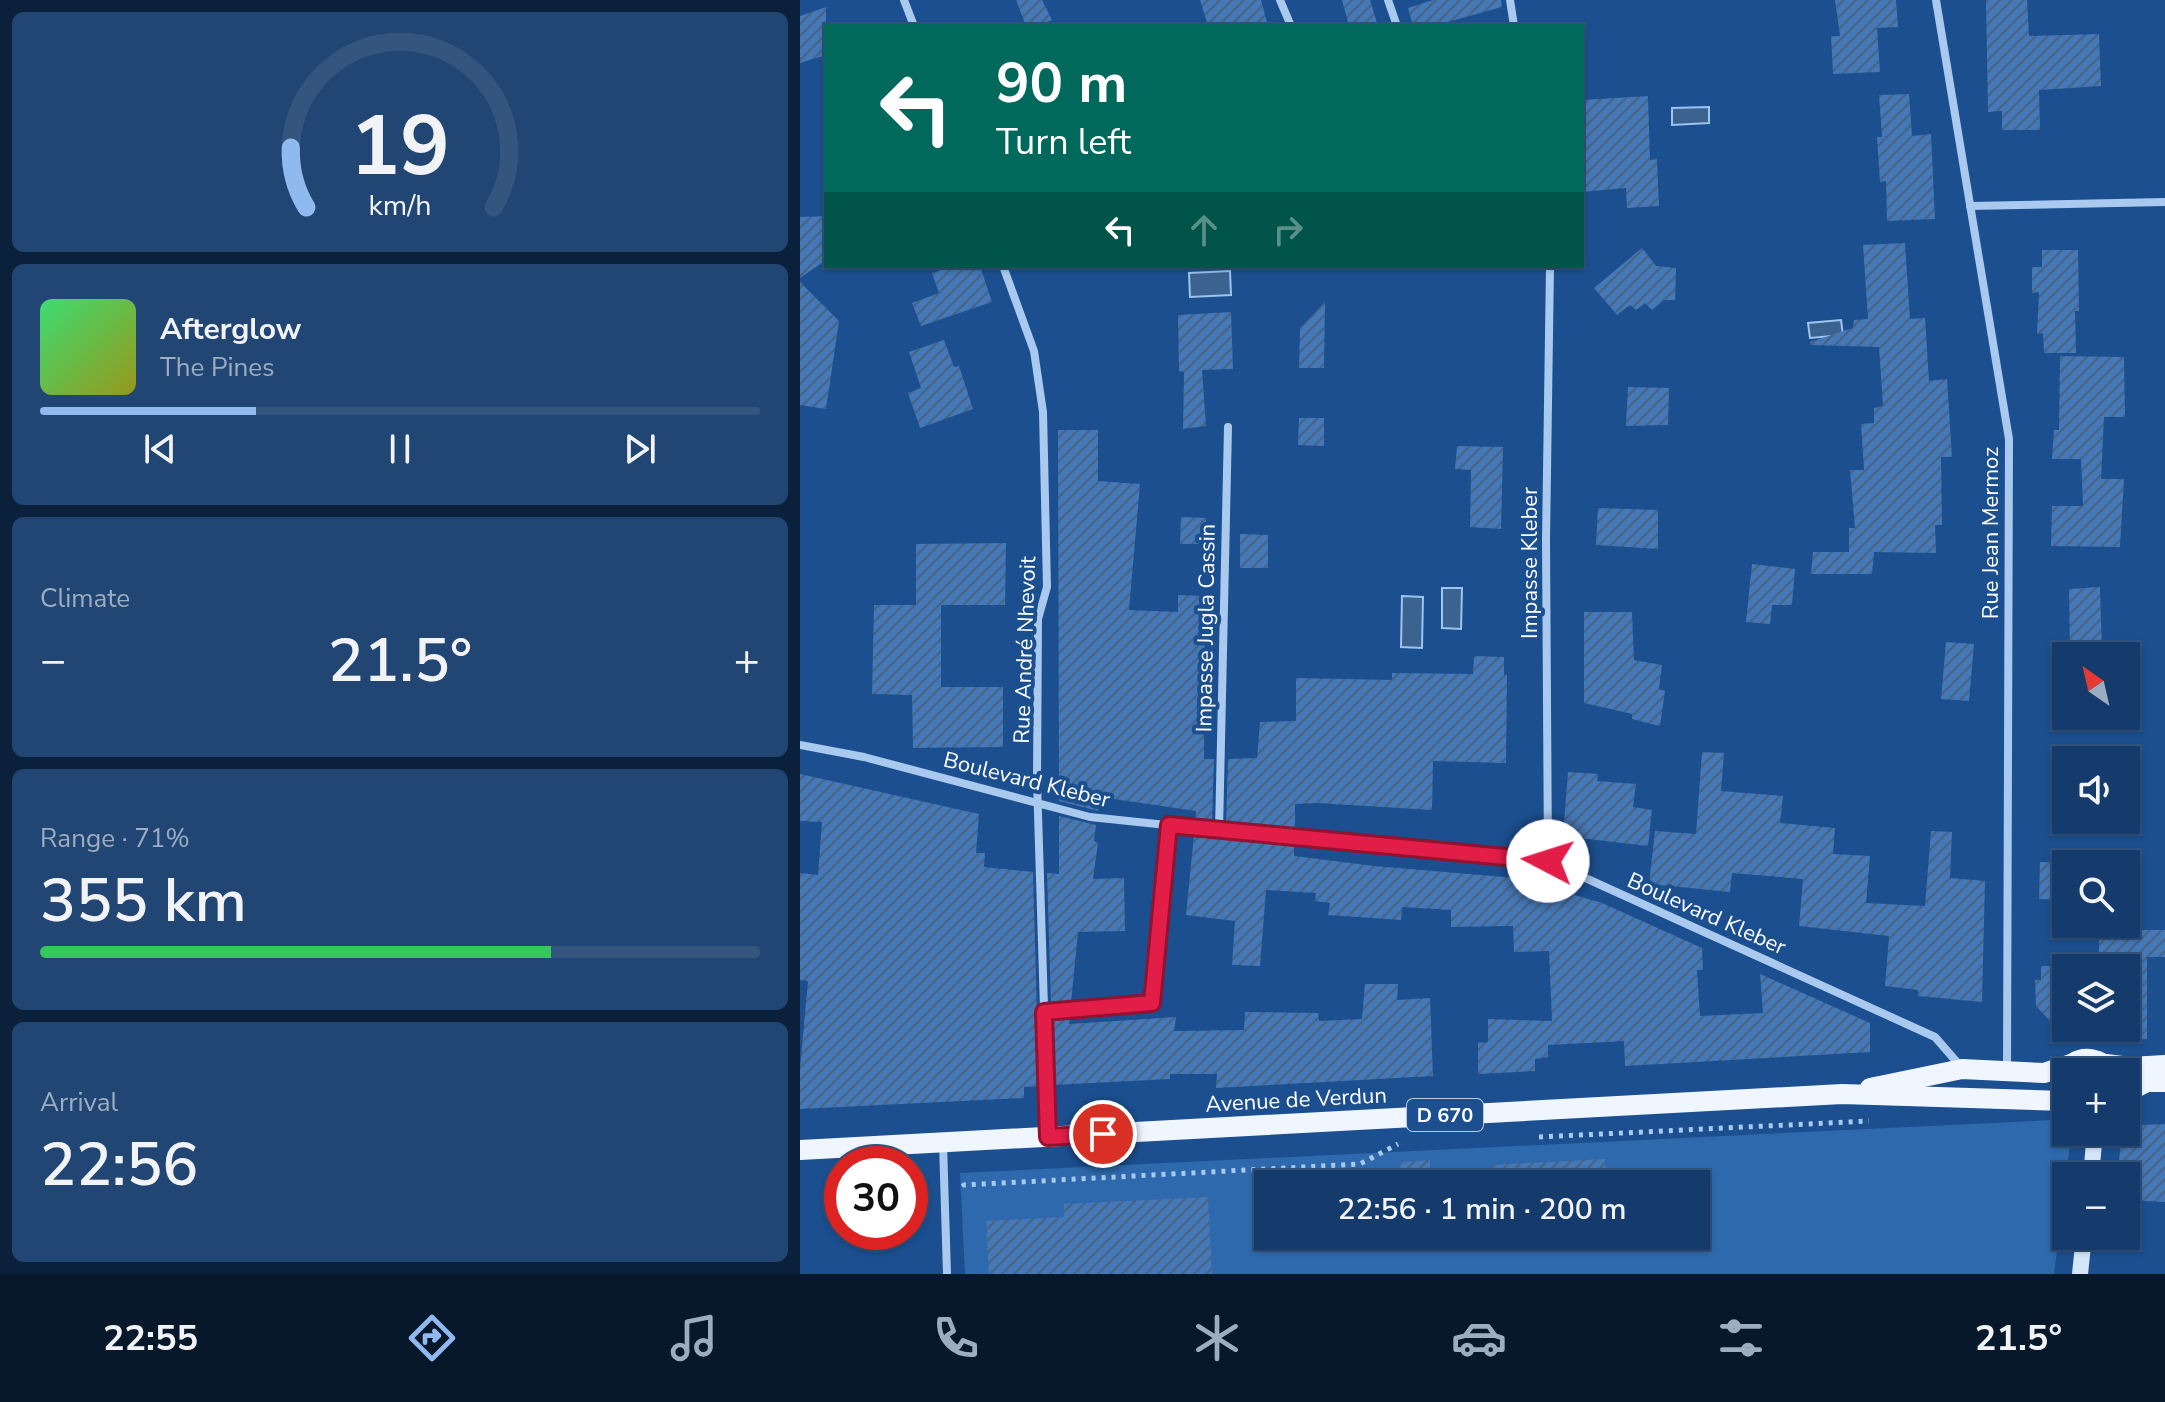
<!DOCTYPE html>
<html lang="en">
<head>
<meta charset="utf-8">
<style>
	body { margin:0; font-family:"Nunito Sans",sans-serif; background:#214673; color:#f1f3f6; height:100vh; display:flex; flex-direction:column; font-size:30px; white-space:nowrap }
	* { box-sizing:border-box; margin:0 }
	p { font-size:26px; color:#9dadc1 }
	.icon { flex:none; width:44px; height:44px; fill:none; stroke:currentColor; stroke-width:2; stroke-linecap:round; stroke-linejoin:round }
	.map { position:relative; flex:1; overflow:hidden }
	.sheet { display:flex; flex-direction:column; gap:12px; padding:12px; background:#0b203b; width:800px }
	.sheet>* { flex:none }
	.hud { position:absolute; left:24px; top:24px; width:760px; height:244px; border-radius:0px; box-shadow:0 2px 6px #0004,0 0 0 2px #33557e; background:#00695c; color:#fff; overflow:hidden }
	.needle { width:52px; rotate:326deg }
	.fabs { position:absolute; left:1252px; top:642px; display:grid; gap:16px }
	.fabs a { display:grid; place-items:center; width:88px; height:88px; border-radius:0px; background:#143b6b; box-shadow:0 2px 6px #0004,0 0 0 2px #33557e; font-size:40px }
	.speed { position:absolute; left:24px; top:1146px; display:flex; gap:16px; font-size:40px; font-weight:700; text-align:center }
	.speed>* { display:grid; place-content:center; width:104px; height:104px; border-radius:50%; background:#143b6b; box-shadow:0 2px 6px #0004,0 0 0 2px #33557e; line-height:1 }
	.speed .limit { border:12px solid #d22; background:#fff; color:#111 }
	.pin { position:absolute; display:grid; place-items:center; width:68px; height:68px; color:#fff; margin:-34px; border:4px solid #fff; border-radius:50%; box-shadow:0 2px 8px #0007 }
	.me { position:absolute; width:88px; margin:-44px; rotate:275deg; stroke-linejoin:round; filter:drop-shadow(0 0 6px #0008) }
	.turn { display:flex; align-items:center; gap:28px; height:168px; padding:0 40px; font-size:36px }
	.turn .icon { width:104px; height:104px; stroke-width:2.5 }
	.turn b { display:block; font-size:56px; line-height:68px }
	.lanes { display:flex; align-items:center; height:76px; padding:0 40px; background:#0003; justify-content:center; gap:40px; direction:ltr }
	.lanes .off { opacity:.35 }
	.big { font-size:60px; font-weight:600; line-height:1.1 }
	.sheet .widget { flex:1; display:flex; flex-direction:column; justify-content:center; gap:12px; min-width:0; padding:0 28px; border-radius:12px; background:#214673 }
	.sheet .dial { align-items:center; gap:0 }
	.dial svg { height:208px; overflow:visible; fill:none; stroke:#33557e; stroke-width:7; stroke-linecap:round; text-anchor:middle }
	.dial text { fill:#f1f3f6; stroke:none }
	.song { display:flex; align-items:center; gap:24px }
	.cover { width:96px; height:96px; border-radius:12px; background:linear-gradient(135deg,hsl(140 70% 55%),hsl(60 70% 35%)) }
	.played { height:8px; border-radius:4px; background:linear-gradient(90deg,#90b9f0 30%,#33557e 30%) }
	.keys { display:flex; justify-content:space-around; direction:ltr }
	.heat { display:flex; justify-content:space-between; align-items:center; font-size:44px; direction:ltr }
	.charge { height:12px; border-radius:6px; background:linear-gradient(90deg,#34c759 71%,#33557e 0) }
	.trip { position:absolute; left:454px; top:1170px; width:456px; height:80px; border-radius:0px; background:#143b6b; box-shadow:0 2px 6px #0004,0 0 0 2px #33557e; font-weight:600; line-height:80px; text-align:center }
	.dock { display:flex; height:128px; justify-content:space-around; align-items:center; background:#08182b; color:#9dadc1 }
	.dock .icon { width:56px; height:56px }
	.dock .current { color:#90b9f0 }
	.dock b { font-size:36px; color:#f1f3f6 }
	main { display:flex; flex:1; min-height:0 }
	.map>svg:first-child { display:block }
</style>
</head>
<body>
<main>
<section class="sheet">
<div class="widget dial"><svg viewBox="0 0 100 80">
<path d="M14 69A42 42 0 1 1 86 69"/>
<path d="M14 69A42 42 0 0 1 8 46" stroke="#90b9f0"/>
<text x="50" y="56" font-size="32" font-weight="700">19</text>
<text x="50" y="72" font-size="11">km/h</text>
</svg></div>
<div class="widget">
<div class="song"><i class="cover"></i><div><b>Afterglow</b><p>The Pines</p></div></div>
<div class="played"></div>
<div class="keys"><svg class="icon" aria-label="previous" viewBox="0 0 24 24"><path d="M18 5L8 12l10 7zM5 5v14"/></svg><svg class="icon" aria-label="pause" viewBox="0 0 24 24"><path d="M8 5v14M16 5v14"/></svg><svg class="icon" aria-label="next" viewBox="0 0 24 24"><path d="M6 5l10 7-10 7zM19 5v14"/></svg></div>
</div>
<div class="widget"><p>Climate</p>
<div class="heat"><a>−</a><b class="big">21.5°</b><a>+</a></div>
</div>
<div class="widget"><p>Range · 71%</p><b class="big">355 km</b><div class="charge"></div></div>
<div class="widget"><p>Arrival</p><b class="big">22:56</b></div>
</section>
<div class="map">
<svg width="1365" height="1274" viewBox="0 0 1365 1274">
	<defs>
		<pattern id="building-hatch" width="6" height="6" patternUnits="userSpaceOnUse" patternTransform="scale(2)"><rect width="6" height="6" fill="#4478b7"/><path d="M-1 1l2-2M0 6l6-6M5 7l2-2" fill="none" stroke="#486282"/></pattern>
	</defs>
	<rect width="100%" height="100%" fill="#1b4f8f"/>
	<!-- garden -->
	<path fill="#2e69ad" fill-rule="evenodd" d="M 1253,1120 L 1270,1144 L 1254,1274 L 165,1274 L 160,1173 ZM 468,1184 L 896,1184 L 896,1236 L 468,1236 Z"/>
	<!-- water -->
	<g fill="#3c6290" stroke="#9cc4f0" stroke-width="2">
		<polygon points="909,107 909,123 872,125 872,108"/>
		<polygon points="430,271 431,295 390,297 389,273"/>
		<polygon points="1041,320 1043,335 1010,338 1008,323"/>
		<polygon points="642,588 662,588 661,629 642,628"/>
		<polygon points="602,596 623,597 622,648 601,647"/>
	</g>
	<!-- building -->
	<g fill="url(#building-hatch)">
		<polygon points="216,0 242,0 252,20 237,26 226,26"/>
		<polygon points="400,0 461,0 468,26 408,26"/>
		<polygon points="542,0 570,0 578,26 549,26"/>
		<polygon points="633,0 701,0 702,7 633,26 613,26 608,8"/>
		<polygon points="1035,0 1096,0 1098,27 1077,28 1080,72 1033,74 1031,36 1040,36"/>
		<polygon points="1186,0 1227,0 1229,36 1299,34 1301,86 1239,90 1240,130 1202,130 1202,111 1188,112"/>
		<polygon points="26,7 26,55 0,63 0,16"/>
		<polygon points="1109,94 1112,136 1131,134 1135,219 1087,221 1086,181 1080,182 1077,137 1082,137 1079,95"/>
		<polygon points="848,96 850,160 857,159 859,206 827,208 826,188 782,192 782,100"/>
		<polygon points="26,216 26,260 0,278 0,217"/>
		<polygon points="1105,243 1110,319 1125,318 1129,381 1147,379 1152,457 1141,457 1142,525 1135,525 1136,553 1074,552 1072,574 1011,574 1013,552 1049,552 1049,528 1055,528 1050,470 1064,470 1061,424 1074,423 1074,408 1083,406 1079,347 1011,345 1010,342 1053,328 1054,320 1068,319 1063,245"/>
		<polygon points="842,248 856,266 876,268 875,300 864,300 852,310 845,303 836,310 830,305 817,315 794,288"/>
		<polygon points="1242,250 1278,250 1279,311 1275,311 1276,353 1244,353 1243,333 1237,334 1239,292 1232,293 1232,267 1242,267"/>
		<polygon points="154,266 180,266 192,302 121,326 112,303 139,293 132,273"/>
		<polygon points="0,282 39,321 26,409 0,405"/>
		<polygon points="525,302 524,368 499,368 500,328"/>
		<polygon points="431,312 433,369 402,370 406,426 383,429 384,372 379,371 378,315"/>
		<polygon points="144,340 154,367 159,366 173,409 120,428 108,393 121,388 109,352"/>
		<polygon points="1260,356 1324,357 1325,417 1304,417 1301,479 1324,479 1320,547 1251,546 1252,506 1283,506 1281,459 1252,459 1254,430 1259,430"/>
		<polygon points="828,387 869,388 868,425 826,426"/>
		<polygon points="499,418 524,418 524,446 498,445"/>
		<polygon points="258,430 298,430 298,481 340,484 329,610 378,612 378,595 405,596 404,759 414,759 412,823 395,821 396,811 300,797 298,811 259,801"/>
		<polygon points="657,446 703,447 701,529 670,527 671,470 655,469"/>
		<polygon points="798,508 858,510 858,549 796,545"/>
		<polygon points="381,517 406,518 406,544 380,544"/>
		<polygon points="440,534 468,535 468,568 440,568"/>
		<polygon points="206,543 205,605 141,605 141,687 203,687 203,747 113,748 112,695 72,694 74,605 116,605 116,544"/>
		<polygon points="952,564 995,569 992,605 972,605 970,624 946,622"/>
		<polygon points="1300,587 1302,656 1270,656 1269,589"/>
		<polygon points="784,612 832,612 834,660 862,665 859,689 865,691 860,726 832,719 832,714 784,703"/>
		<polygon points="1146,642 1174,644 1169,701 1141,699"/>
		<polygon points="674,656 704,657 704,675 707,675 706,763 633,761 632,810 517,803 495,804 495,831 426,824 428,759 457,758 460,722 496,721 496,678 592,680 592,673 673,674"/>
		<polygon points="902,752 924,753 921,791 983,796 980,823 1035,828 1033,854 1070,856 1066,903 1125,906 1131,831 1152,832 1150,878 1185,881 1182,1002 1118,996 1118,990 1085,986 1089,936 999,926 1003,879 932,873 930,892 849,884 855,831 896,834"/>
		<polygon points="768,772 798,774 797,781 836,784 833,807 852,810 848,846 763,836"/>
		<polygon points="0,774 179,814 176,853 185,853 184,867 233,872 239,1086 224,1087 224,1098 0,1109 0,1069 8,981 0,980 0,873 18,875 22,822 0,821"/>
		<polygon points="259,816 296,825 294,841 298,843 293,879 324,878 325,931 278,932 271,1003 251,1004 247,873 259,874"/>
		<polygon points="394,835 494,845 494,856 574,866 716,878 802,903 902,948 903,970 897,970 900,1016 963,1013 960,974 1070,1023 1070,1052 825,1066 824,1041 789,1043 748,1045 748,1057 735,1059 735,1071 678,1074 678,1043 688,1042 688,1019 752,1021 749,951 714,952 713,926 651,927 651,910 602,907 601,920 528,915 530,903 515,901 516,893 466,890 460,966 432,965 435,921 386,915"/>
		<polygon points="1240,862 1266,863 1266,900 1239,899"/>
		<polygon points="1299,930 1365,930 1365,957 1347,957 1347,1039 1326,1040 1326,968 1299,968"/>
		<polygon points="1241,966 1266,966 1266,1038 1236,1006 1235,980 1241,980"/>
		<polygon points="565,984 598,984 597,1000 630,998 633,1076 416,1088 417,1074 370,1074 370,1079 253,1085 251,1018 270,1017 269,1024 376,1017 374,1031 444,1030 445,1012 518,1013 519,1021 562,1019"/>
		<polygon points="1365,1124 1365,1202 1326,1200 1326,1176 1317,1176 1322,1135 1340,1125"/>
		<polygon points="805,1159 806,1182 801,1184 693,1184 692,1165"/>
		<polygon points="630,1160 630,1184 601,1184 600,1162"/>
		<polygon points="408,1197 412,1274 189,1274 186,1221 264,1217 264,1204"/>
	</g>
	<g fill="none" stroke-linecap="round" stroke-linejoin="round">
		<!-- path -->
		<g stroke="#a9c9ee" stroke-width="5" stroke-dasharray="4 6" stroke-linecap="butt">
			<polyline points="739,1137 1069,1121"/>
			<polyline points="163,1183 164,1185 560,1164 598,1144"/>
		</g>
		<!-- street -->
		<g stroke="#a9c9ee" stroke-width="8">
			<polyline points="104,0 114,26"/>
			<polyline points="480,0 491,26"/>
			<polyline points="588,0 597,26"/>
			<polyline points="710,0 714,26"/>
			<polyline points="1136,0 1209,439 1207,1070"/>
			<polyline points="1170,206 1365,202"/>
			<polyline points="203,266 234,351 243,412 247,587 238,619 237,781 248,1137"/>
			<polyline points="0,745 64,757 290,817 519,841 748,861 1135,1037 1162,1068"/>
			<polyline points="419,831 428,427"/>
			<polyline points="748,861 746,540 750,266"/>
			<polyline points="244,1012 352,1003 369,825"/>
			<polyline points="143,1143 147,1274"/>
		</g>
		<!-- secondary -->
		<g stroke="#d6e6fa" stroke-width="16">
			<polyline points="1291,1176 1295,1132"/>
			<polyline points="1280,1274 1284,1236"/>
		</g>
		<!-- primary -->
		<g stroke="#f0f6ff" stroke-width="20">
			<polyline points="1306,1064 1330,1067 1365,1065"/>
			<polyline points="1070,1088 1162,1069 1244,1073 1274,1063"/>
			<polyline points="1326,1093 1347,1082 1365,1082"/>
			<path d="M 1266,1103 C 1248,1068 1287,1042 1313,1072"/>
			<polyline points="0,1150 1042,1094 1265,1101"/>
		</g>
	</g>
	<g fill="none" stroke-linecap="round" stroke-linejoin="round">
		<!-- route casing -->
		<g stroke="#92132f" stroke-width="20">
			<polyline id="route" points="303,1134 248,1137 244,1012 352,1003 369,825 748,861"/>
		</g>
		<!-- route -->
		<use href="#route" stroke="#e11d48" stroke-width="14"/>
	</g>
	<g text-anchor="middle" stroke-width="8" stroke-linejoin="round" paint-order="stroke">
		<!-- shield labels -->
		<rect fill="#1b4f8f" stroke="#bbcadd" stroke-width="2" x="607" y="1099" width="76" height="32" rx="6"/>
		<g font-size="20" font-weight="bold" fill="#fff">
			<text x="645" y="1122">D 670</text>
		</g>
		<!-- street labels -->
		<g font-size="22" fill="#fff" stroke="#1b4f8f">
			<text transform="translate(1190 533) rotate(-90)" y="8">Rue Jean Mermoz</text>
			<text transform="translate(729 563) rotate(-90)" y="8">Impasse Kleber</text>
			<text transform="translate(405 628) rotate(-89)" y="8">Impasse Jugla Cassin</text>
			<text transform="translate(224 650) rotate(-88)" y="8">Rue André Nhevoit</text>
			<text transform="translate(227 779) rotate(14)" y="8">Boulevard Kleber</text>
			<text transform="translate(907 913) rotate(24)" y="8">Boulevard Kleber</text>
			<text transform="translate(496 1099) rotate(-3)" y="8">Avenue de Verdun</text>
		</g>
	</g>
</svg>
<div class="fabs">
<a><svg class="needle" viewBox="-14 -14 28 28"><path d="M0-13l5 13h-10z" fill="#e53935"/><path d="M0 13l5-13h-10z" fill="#9dadc1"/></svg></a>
<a><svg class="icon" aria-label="sound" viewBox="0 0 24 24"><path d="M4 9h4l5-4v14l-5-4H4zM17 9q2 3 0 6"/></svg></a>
<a><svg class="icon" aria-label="search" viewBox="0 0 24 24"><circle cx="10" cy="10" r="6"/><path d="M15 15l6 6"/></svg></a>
<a><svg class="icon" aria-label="layers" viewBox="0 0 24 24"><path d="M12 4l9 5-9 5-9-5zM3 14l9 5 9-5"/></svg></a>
<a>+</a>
<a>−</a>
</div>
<div class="speed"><div class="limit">30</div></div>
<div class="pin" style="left:303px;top:1134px;background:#d93025"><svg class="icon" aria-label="arrive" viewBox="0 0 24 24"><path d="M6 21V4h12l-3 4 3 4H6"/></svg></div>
<svg class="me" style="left:748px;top:861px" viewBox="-20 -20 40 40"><circle r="19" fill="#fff"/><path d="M0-13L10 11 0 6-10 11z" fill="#e11d48"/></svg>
<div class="trip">22:56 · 1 min · 200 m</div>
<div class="hud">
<div class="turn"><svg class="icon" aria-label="left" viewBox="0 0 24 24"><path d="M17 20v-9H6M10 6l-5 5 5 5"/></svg><div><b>90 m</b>Turn left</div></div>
<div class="lanes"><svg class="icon" aria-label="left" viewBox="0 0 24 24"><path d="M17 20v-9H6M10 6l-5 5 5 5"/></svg><svg class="icon off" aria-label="ahead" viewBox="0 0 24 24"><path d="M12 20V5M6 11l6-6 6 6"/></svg><svg class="icon off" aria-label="right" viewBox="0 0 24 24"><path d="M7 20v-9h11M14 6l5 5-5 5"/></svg></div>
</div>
</div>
</main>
<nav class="dock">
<b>22:55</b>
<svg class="icon current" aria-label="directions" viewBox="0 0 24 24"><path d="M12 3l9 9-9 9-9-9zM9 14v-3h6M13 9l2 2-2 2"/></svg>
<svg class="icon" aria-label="music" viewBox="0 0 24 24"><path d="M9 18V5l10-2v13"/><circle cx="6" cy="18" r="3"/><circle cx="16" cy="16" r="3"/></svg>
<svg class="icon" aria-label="phone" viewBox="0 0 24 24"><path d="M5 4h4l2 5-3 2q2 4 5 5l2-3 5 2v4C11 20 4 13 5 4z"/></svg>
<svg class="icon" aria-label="climate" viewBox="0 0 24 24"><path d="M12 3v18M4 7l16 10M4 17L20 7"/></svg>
<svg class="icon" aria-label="car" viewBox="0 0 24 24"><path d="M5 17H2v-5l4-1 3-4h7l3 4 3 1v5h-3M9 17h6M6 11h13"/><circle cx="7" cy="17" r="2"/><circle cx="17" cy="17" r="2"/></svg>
<svg class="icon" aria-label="filters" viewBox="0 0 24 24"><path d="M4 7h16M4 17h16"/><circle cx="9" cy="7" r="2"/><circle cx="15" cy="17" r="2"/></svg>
<b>21.5°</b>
</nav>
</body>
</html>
